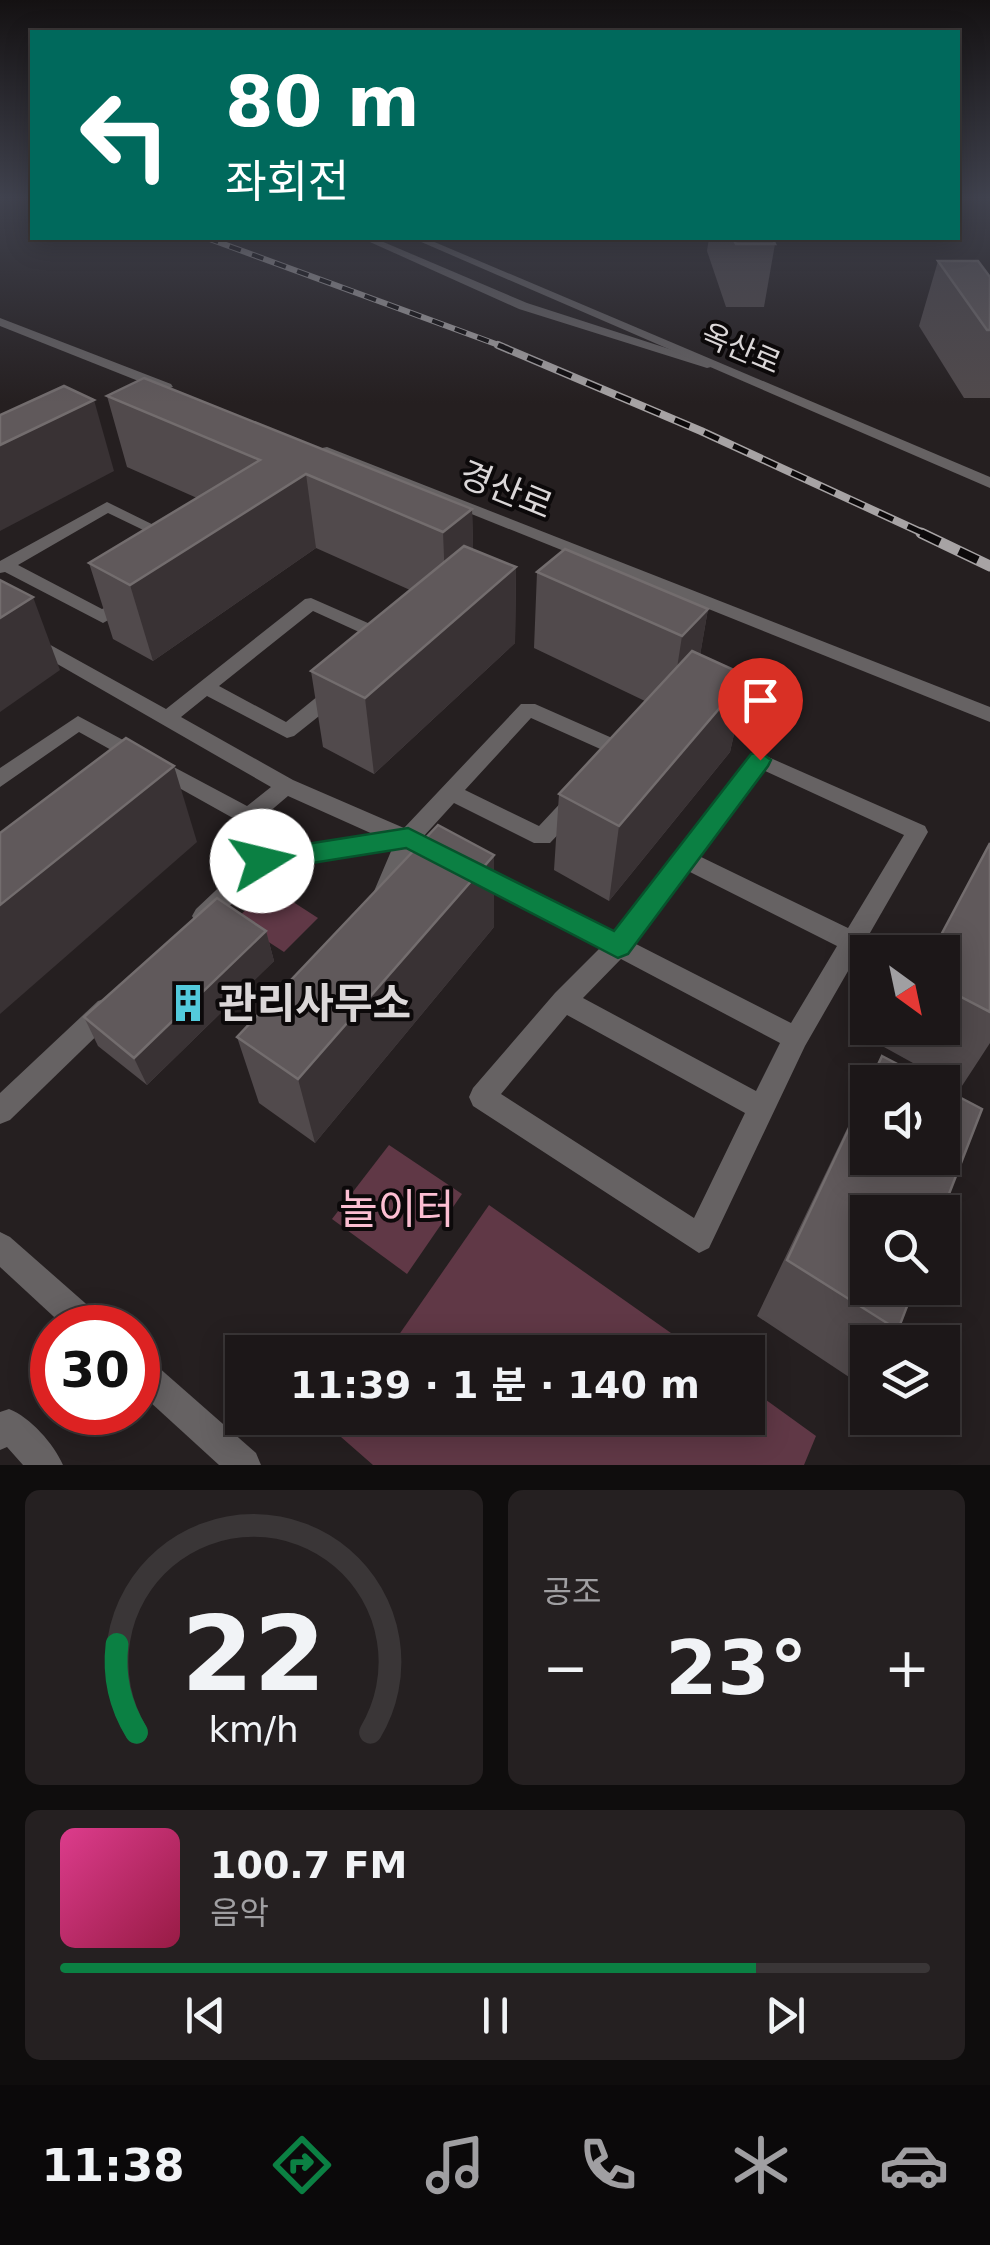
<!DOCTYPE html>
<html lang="ko">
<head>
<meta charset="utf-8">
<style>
	body { margin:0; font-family:"DejaVu Sans","Noto Sans KR",sans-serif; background:#252021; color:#f1f3f6; height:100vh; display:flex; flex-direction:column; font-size:38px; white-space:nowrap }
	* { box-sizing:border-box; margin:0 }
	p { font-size:32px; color:#a09fa2 }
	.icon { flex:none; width:55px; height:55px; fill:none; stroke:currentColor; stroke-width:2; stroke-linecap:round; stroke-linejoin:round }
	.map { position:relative; height:1465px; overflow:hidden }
	.side { display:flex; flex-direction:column; gap:25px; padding:25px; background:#0f0d0d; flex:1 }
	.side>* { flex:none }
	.guide { position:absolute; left:30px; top:30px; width:930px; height:210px; border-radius:0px; box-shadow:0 5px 25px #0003,0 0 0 2px #3a3637; background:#00695c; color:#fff; overflow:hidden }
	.needle { width:65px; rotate:147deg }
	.fabs { position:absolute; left:850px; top:935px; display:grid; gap:20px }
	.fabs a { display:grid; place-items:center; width:110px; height:110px; border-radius:0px; background:#1c1718; box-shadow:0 5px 25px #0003,0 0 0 2px #3a3637; font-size:50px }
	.speed { position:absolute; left:30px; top:1305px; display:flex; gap:20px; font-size:50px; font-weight:700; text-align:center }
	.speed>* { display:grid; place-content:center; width:130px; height:130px; border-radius:50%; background:#1c1718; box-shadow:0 5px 25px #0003,0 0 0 2px #3a3637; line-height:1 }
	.speed .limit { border:15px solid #d22; background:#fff; color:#111 }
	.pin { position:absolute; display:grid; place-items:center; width:85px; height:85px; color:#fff; margin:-102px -42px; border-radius:50% 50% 50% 0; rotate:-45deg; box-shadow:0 0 10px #0007 }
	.pin .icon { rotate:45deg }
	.me { position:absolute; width:110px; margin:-55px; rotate:81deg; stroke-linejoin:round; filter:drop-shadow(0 0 8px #0008) }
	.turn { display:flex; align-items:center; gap:35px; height:210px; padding:0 30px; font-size:45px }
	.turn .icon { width:130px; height:130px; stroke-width:2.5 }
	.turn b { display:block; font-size:70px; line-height:85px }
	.big { font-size:75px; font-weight:700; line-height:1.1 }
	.side .card { flex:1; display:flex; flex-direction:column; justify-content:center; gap:15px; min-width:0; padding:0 35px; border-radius:15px; background:#252021 }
	.side .dial { align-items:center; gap:0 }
	.dial svg { height:260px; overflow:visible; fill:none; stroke:#3a3637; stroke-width:7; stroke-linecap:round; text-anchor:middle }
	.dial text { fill:#f1f3f6; stroke:none }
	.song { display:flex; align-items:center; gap:30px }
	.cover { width:120px; height:120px; border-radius:15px; background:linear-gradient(135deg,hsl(330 70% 55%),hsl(340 70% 35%)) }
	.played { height:10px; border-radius:5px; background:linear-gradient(90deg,#0b8043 80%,#3a3637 80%) }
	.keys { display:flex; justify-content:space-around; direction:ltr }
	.heat { display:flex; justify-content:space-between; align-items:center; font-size:55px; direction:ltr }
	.side .tiles { flex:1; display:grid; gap:25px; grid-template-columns:1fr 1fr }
	.card:last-child { grid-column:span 2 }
	.trip { position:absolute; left:225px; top:1335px; width:540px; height:100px; border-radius:0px; background:#1c1718; box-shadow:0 5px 25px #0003,0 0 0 2px #3a3637; font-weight:700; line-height:100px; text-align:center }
	.tab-bar { display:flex; height:160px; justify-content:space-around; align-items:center; background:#0b090a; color:#a09fa2 }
	.tab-bar .icon { width:70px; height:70px }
	.tab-bar .on { color:#0b8043 }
	.tab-bar b { font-size:45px; color:#f1f3f6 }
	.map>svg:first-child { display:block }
</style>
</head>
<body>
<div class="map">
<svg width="990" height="1465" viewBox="0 0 990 1465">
	<rect width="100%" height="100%" fill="#251f20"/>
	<!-- green -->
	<g fill="#603846">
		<polygon points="270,887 318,918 284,952 235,920"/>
		<polygon points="389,1145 462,1194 407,1274 332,1219"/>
		<polygon points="489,1205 698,1352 387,1352"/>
		<polygon points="748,1387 816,1436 804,1465 373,1465 333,1430 342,1418 748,1418"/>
	</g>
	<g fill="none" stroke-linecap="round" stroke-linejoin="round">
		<!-- minor -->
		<g fill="#666263" fill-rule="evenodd">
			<polygon points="361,238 374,238 527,303 719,365 707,368 519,309"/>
			<polygon points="107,502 178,537 176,540 164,540 108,513 18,565 102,609 127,597 136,602 133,606 103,623 5,572 0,573 0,561"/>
			<path d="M 311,598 L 393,634 L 396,638 L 387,644 L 381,642 L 313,611 L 219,686 L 286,722 L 329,687 L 343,687 L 346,692 L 343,697 L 294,736 L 287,738 L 207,696 L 181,717 L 293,780 L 404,828 L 521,704 L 535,704 L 628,745 L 631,750 L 622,762 L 608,762 L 605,757 L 607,752 L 531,718 L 465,790 L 539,826 L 568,795 L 584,795 L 587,801 L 584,807 L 550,843 L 534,843 L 454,803 L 423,837 L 453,850 L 456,856 L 453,862 L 445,865 L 413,852 L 392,903 L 384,905 L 376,903 L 372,896 L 392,849 L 268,869 L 212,923 L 204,926 L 196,923 L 192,916 L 196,909 L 250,858 L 240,822 L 79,732 L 0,787 L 0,768 L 78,716 L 247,806 L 271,787 L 0,631 L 0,617 L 166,709 L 305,599 ZM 288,796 L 375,835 L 270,851 L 261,819 Z"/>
			<path d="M 759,753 L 925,826 L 928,832 L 805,1046 L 709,1248 L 699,1253 L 473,1106 L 469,1097 L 473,1088 L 555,993 L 600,948 L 462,876 L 459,870 L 462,864 L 470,861 L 478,864 L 614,933 L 752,755 ZM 763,770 L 904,835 L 848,928 L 699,856 ZM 688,871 L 837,946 L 791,1023 L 634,943 ZM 621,959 L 780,1043 L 756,1091 L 583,998 ZM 567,1015 L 745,1113 L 694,1218 L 501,1094 Z"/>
			<polygon points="107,998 116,1001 120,1009 116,1017 10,1120 0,1124 0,1093 98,1001"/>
			<path d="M 9,1409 C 30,1417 54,1444 63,1465 L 23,1465 L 7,1447 L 0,1450 L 0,1412 Z"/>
		</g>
		<!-- tertiary -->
		<g fill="#666263" fill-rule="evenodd">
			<polygon points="412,238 425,238 990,477 990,488"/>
			<polygon points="0,318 171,384 173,387 161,390 0,326"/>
			<polygon points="327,447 990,707 990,722 322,454 322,448"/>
			<polygon points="0,1232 10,1237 101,1317 105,1328 66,1328 0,1267"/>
			<polygon points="138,1354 149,1359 256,1453 261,1465 219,1465 138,1391"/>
		</g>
		<!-- rail-far2 casing -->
		<g stroke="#a7a3a4" stroke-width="6">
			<polyline id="rail-far2" points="207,238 504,347"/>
		</g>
		<!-- rail-far1 casing -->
		<g stroke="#a7a3a4" stroke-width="8">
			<polyline id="rail-far1" points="498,345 701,431 927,535"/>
		</g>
		<!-- rail casing -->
		<g stroke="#a7a3a4" stroke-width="11">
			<polyline id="rail" points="921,533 990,566"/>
		</g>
		<!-- rail-far2 -->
		<use href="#rail-far2" stroke="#0c090a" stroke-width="4" stroke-dasharray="12" stroke-linecap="butt"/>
		<!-- rail-far1 -->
		<use href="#rail-far1" stroke="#0c090a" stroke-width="5" stroke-dasharray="16" stroke-linecap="butt"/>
		<!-- rail -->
		<use href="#rail" stroke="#0c090a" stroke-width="8" stroke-dasharray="21" stroke-linecap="butt"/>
	</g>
	<!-- wall -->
	<g fill="#514a4c">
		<polygon points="557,238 592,238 592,242 558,242"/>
		<polygon points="709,238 772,238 775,244 764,307 726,307 707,251"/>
		<polygon points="938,261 990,277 990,398 964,398 919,326"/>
		<polygon points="107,396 472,509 473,550 516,567 515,643 374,774 323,747 311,671 410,590 316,548 153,661 113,639 89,563 197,498 127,467"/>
		<polygon points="537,572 708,609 700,655 747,676 730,752 609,901 554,870 559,794 645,701 534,648"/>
		<polygon points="990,843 990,1043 960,1089 884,1047 894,1028 942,1028 942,952"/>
		<polygon points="494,927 315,1143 259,1103 237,1037"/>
		<polygon points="266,931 274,961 147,1085 98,1046 84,1017"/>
		<polygon points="868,1085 868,1158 898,1330 887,1342 868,1342 868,1366 855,1381 757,1316"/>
	</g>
	<!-- shaded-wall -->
	<g fill="#393234">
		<polygon points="94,400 114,471 0,531 0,445"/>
		<polygon points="306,474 316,548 153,661 130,585"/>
		<polygon points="472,509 474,583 446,607 443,532"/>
		<polygon points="516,567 515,643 374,774 365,698"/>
		<polygon points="33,597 60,670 0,712 0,618"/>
		<polygon points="708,609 695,685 670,713 682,636"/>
		<polygon points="747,676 730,752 609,901 619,826"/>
		<polygon points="174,766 197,842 0,1014 0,905"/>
		<polygon points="494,855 494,927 315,1143 298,1079"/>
		<polygon points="266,931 274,961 147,1085 134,1058"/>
	</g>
	<!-- building -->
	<g fill="#60595b" stroke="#736d6e" stroke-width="2.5">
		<polygon points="733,238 772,238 775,244 736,244"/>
		<polygon points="938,261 978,261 990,277 990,330 987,330"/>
		<polygon points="144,378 472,509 443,532 306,474 130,585 89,563 260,460 107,396"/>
		<polygon points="64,386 94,400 0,445 0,415"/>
		<polygon points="464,546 516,567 365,698 311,671"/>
		<polygon points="565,549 708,609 682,636 537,572"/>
		<polygon points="0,580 33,597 0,618"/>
		<polygon points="692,651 747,676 619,826 559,794"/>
		<polygon points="126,738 174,766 0,905 0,833"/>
		<polygon points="438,825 494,855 298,1079 237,1037"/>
		<polygon points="990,843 990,1012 942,987 942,952 932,952"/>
		<polygon points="217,898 266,931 134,1058 84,1017"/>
		<polygon points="882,1056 932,1082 870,1082"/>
		<polygon points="868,1088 868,1158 942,1158 942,1088 982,1109 942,1212 868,1212 868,1288 914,1288 898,1330 787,1260"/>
	</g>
	<!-- sky -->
	<linearGradient id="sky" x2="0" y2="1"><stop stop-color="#141112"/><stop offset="0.49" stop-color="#40424e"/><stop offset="1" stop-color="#40424e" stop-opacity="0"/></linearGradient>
	<rect width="990" height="403" fill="url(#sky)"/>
	<!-- route -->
	<polygon fill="#0b8043" stroke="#07532c" stroke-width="2.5" points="760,752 771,760 768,766 628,954 618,958 406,848 262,871 253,868 249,861 253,854 262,851 408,828 614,931 751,754"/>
	<!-- icons -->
	<defs>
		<g id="building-bare" transform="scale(3)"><path d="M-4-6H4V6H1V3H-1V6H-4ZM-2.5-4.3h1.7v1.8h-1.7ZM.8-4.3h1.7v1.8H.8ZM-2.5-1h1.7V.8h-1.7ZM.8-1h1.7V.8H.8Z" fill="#53cadc" stroke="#0c090a" stroke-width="2.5" paint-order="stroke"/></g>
	</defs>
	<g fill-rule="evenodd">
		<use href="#building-bare" x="188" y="1003"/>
	</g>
	<g text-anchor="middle" stroke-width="8" stroke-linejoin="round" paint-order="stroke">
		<!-- far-street labels -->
		<g font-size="30" fill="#dbd7d8" stroke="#0c090a">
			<text transform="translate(741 349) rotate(23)" y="10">옥산로</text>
		</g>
		<!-- street labels -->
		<g font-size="35" fill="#dbd7d8" stroke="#0c090a">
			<text transform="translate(506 490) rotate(22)" y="12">경산로</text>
		</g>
		<!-- near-poi labels -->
		<g font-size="42" font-weight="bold" fill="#dbd7d8" stroke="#0c090a" text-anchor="start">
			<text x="218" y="1018">관리사무소</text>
		</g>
		<!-- near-park labels -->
		<g font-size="42" fill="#fcbed2" stroke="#0c090a">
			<text x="397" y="1224">놀이터</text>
		</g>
	</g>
</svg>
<div class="fabs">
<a><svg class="needle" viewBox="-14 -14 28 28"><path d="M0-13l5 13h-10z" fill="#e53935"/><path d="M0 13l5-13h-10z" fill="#a09fa2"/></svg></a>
<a><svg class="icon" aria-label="sound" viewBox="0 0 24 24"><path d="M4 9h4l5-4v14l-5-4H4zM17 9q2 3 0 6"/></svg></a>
<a><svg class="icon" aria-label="search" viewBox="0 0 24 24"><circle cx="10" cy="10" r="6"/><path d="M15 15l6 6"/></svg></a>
<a><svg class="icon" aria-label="layers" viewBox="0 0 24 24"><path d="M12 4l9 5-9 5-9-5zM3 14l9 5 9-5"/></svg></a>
</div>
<div class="speed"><div class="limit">30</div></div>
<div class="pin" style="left:760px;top:760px;background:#d93025"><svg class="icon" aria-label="arrive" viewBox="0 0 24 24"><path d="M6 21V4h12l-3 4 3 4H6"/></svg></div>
<svg class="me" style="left:262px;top:861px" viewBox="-20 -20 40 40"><circle r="19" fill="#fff"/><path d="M0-13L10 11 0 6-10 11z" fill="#0b8043"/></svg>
<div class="trip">11:39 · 1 분 · 140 m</div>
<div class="guide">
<div class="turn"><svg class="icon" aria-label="left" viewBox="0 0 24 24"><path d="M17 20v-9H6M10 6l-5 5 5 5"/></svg><div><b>80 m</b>좌회전</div></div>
</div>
</div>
<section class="side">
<div class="tiles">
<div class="card dial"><svg viewBox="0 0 100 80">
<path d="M14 69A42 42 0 1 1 86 69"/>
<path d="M14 69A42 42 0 0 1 8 42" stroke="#0b8043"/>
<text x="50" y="56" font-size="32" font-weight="700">22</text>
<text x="50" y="72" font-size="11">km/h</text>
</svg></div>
<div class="card"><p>공조</p>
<div class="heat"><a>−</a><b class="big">23°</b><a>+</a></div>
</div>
<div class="card">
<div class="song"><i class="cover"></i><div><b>100.7 FM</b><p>음악</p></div></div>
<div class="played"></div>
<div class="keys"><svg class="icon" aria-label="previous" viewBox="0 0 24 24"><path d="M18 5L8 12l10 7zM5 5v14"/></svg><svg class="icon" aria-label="pause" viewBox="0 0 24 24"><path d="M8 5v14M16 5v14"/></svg><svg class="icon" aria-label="next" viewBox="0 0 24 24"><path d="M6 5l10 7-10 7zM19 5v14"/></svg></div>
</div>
</div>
</section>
<nav class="tab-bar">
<b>11:38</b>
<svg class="icon on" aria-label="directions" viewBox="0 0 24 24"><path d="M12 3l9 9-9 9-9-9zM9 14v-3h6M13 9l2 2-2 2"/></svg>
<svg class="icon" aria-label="music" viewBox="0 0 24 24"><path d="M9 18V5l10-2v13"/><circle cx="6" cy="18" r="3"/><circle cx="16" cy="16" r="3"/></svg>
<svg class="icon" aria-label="phone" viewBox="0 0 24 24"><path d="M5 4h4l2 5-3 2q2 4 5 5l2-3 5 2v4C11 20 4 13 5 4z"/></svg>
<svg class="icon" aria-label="climate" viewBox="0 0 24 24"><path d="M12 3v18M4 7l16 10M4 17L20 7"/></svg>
<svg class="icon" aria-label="car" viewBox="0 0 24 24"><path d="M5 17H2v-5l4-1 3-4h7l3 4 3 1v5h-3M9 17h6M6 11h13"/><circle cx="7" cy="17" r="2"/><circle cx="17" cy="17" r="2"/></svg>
</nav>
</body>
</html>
